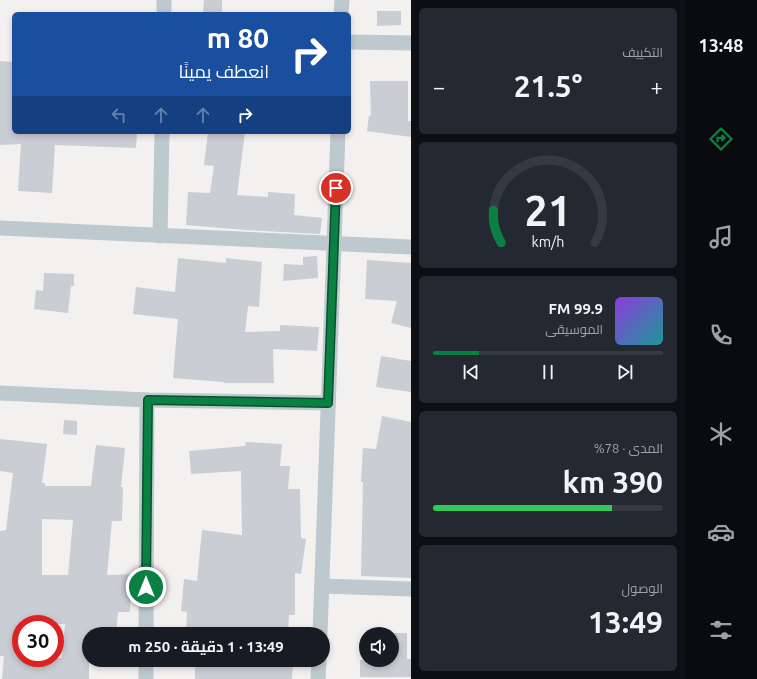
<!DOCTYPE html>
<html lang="ar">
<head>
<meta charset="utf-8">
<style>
	body { margin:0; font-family:Ubuntu,Cairo,sans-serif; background:#242831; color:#f1f3f6; direction:rtl; height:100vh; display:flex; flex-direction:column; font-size:15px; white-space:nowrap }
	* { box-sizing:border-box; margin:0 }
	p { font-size:13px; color:#9ea1a6 }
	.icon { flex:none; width:22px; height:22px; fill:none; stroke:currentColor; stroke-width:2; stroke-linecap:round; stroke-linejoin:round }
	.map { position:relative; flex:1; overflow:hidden; direction:ltr }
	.panel { display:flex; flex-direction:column; gap:8px; padding:8px; background:#0d0f14; width:274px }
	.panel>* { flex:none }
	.banner { position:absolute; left:12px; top:12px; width:339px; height:122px; border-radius:6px; box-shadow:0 2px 6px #0003; direction:rtl; background:#1a4fa0; color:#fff; overflow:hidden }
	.fabs { position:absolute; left:359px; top:627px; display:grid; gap:8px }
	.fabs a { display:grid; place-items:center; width:40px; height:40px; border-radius:50%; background:#171b24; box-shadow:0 2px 6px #0003; font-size:20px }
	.speed { position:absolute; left:12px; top:615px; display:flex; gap:8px; font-size:20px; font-weight:700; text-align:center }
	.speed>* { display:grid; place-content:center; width:52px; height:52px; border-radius:50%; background:#171b24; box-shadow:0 2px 6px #0003; line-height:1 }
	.speed .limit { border:6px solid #d22; background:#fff; color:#111 }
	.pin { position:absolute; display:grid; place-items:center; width:34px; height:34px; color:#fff; margin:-17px; border:2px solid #fff; border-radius:50%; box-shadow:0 1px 4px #0007 }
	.me { position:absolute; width:44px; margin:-22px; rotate:0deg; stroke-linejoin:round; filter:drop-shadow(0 0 3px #0008) }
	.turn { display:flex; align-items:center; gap:14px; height:84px; padding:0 16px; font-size:18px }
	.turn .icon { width:52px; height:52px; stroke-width:2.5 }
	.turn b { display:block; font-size:28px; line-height:34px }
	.lanes { display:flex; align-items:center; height:38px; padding:0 16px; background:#0003; justify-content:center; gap:20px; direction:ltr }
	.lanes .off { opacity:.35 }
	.big { font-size:30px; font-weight:700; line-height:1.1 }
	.panel .card { flex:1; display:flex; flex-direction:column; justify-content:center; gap:6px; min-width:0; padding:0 14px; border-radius:6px; background:#242831 }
	.panel .dial { align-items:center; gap:0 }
	.dial svg { height:104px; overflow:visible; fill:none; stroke:#363941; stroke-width:7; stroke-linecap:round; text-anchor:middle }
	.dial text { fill:#f1f3f6; stroke:none }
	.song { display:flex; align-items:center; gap:12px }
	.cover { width:48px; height:48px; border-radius:6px; background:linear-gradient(135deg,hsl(270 70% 55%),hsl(180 70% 35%)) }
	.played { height:4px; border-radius:2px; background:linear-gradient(90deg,#0b8043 20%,#363941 20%) }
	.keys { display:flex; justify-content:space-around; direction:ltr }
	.heat { display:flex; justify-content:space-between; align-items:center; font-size:22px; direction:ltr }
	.charge { height:6px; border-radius:3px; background:linear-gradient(90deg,#34c759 78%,#363941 0) }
	.trip { position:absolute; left:82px; top:627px; width:248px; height:40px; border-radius:20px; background:#171b24; box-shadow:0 2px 6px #0003; font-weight:700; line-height:40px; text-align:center; direction:rtl }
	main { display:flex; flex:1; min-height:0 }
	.menu { display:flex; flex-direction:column; width:72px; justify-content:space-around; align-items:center; background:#090b0e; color:#9ea1a6 }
	.menu .icon { width:28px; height:28px }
	.menu .selected { color:#0b8043 }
	.menu b { font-size:18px; color:#f1f3f6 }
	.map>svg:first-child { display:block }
</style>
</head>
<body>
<main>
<nav class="menu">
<b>13:48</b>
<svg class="icon selected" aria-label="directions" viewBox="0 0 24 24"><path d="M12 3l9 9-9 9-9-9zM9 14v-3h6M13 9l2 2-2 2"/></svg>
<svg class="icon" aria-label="music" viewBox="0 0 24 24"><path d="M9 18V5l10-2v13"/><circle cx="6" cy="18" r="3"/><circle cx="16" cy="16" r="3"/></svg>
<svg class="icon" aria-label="phone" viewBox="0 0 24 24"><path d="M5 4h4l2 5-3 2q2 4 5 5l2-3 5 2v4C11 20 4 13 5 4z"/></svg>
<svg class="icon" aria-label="climate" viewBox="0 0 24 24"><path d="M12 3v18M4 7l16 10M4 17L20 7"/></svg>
<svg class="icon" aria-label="car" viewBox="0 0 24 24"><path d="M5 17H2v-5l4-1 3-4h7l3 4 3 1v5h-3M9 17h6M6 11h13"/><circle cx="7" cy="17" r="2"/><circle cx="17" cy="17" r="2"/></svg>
<svg class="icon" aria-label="filters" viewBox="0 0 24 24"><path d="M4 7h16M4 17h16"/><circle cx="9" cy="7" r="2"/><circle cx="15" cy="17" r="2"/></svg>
</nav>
<section class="panel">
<div class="card"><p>التكييف</p>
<div class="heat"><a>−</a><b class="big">21.5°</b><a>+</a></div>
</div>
<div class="card dial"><svg viewBox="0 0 100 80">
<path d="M14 69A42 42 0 1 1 86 69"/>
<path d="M14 69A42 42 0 0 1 8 44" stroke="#0b8043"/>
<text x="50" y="56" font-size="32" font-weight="700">21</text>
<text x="50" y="72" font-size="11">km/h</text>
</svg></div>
<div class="card">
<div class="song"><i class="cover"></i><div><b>99.9 FM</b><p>الموسيقى</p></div></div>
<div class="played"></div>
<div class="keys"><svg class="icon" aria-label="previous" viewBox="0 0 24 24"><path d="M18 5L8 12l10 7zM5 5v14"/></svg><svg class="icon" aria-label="pause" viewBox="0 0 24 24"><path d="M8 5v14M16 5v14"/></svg><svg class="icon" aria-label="next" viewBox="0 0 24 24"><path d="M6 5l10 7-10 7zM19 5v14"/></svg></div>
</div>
<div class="card"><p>المدى · 78%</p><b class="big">390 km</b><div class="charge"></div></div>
<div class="card"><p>الوصول</p><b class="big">13:49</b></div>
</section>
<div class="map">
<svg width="411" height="679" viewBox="0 0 411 679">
	<rect width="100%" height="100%" fill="#f3f0f0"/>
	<!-- building -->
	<g fill="#cacdd3" fill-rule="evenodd">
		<polygon points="204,0 222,0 222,14 203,14"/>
		<polygon points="377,11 401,11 401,25 377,26"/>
		<polygon points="0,61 14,62 14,132 137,132 136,148 55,145 52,193 18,191 21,144 0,145"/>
		<polygon points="370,81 408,81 408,121 411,121 411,137 367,131 369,115 371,116"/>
		<polygon points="208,132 245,132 237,195 268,197 268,192 295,194 294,215 322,218 320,234 245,230 186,225 188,192 210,193 214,166 204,165"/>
		<polygon points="317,256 318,278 283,281 284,264 303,265 303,257"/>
		<polygon points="178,258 226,263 226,258 262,262 259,307 248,306 245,332 280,331 280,325 319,327 317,351 273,349 274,383 224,383 224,382 173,378 178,319 133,314 136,287 175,292"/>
		<polygon points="367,260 411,263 411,328 391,323 397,301 365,299"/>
		<polygon points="44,273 74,274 74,286 71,286 68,313 34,309 36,290 43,291"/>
		<polygon points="381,356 411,361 411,392 376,387"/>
		<polygon points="382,416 411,422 411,578 361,576 363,482 361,482 363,448 376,449"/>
		<polygon points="64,420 77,421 77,435 63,434"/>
		<path d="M 0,439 L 47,444 L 42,483 L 45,483 L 45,486 L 91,486 L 96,445 L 125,448 L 121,487 L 123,487 L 122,521 L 112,521 L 107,575 L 133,574 L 134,590 L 131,590 L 130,612 L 118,612 L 116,634 L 89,634 L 89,679 L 2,679 L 4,656 L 0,656 L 0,531 L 6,530 L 13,473 L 0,471 ZM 42,519 L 73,520 L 68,575 L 42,575 ZM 21,624 L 65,624 L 62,658 L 21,658 Z"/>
		<polygon points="246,442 282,444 280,466 290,466 288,489 300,489 301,538 306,539 301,574 295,573 295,615 289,615 288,634 186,634 187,612 181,611 184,579 197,581 202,530 242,535 241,471 191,474 189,451 245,446"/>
		<polygon points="392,633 407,633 407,659 411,659 411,677 360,677 360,660 392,660"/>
		<polygon points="195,660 293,660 292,679 195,679"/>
	</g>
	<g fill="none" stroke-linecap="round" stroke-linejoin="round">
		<!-- minor -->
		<g stroke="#bec8cf" stroke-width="15">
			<polyline points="164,14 164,0"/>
			<polyline points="341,14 342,0"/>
			<polyline points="349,42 411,43"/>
			<polyline points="0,228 411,247"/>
			<polyline points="160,236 162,132"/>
			<polyline points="0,393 147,400 328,403"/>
			<polyline points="322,586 411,589"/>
			<polyline points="146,634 147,400"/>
			<polyline points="320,634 338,132"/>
			<polyline points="146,679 146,660"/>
			<polyline points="318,679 319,660"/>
		</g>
	</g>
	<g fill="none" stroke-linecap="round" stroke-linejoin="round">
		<!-- route casing -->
		<g stroke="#07532c" stroke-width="10">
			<polyline id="route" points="146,587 148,400 328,403 336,188"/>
		</g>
		<!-- route -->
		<use href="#route" stroke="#0b8043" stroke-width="7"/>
	</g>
</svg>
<div class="fabs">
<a><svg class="icon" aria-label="sound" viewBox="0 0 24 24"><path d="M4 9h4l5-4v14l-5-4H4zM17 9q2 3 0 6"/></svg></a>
</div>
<div class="speed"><div class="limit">30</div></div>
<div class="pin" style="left:336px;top:188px;background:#d93025"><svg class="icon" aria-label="arrive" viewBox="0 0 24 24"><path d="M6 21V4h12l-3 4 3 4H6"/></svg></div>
<svg class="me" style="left:146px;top:587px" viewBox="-20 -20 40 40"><circle r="17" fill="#0b8043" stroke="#fff" stroke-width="3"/><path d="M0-11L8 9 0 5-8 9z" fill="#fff"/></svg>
<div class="trip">13:49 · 1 دقيقة · 250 m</div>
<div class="banner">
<div class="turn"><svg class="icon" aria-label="right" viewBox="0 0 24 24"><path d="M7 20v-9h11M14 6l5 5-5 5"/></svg><div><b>80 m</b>انعطف يمينًا</div></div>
<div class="lanes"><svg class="icon off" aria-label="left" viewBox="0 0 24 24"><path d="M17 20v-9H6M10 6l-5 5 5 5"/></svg><svg class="icon off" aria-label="ahead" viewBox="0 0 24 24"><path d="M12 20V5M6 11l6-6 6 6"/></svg><svg class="icon off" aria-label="ahead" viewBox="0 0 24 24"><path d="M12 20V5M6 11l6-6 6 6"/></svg><svg class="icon" aria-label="right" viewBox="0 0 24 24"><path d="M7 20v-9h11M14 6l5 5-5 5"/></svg></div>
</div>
</div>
</main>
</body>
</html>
